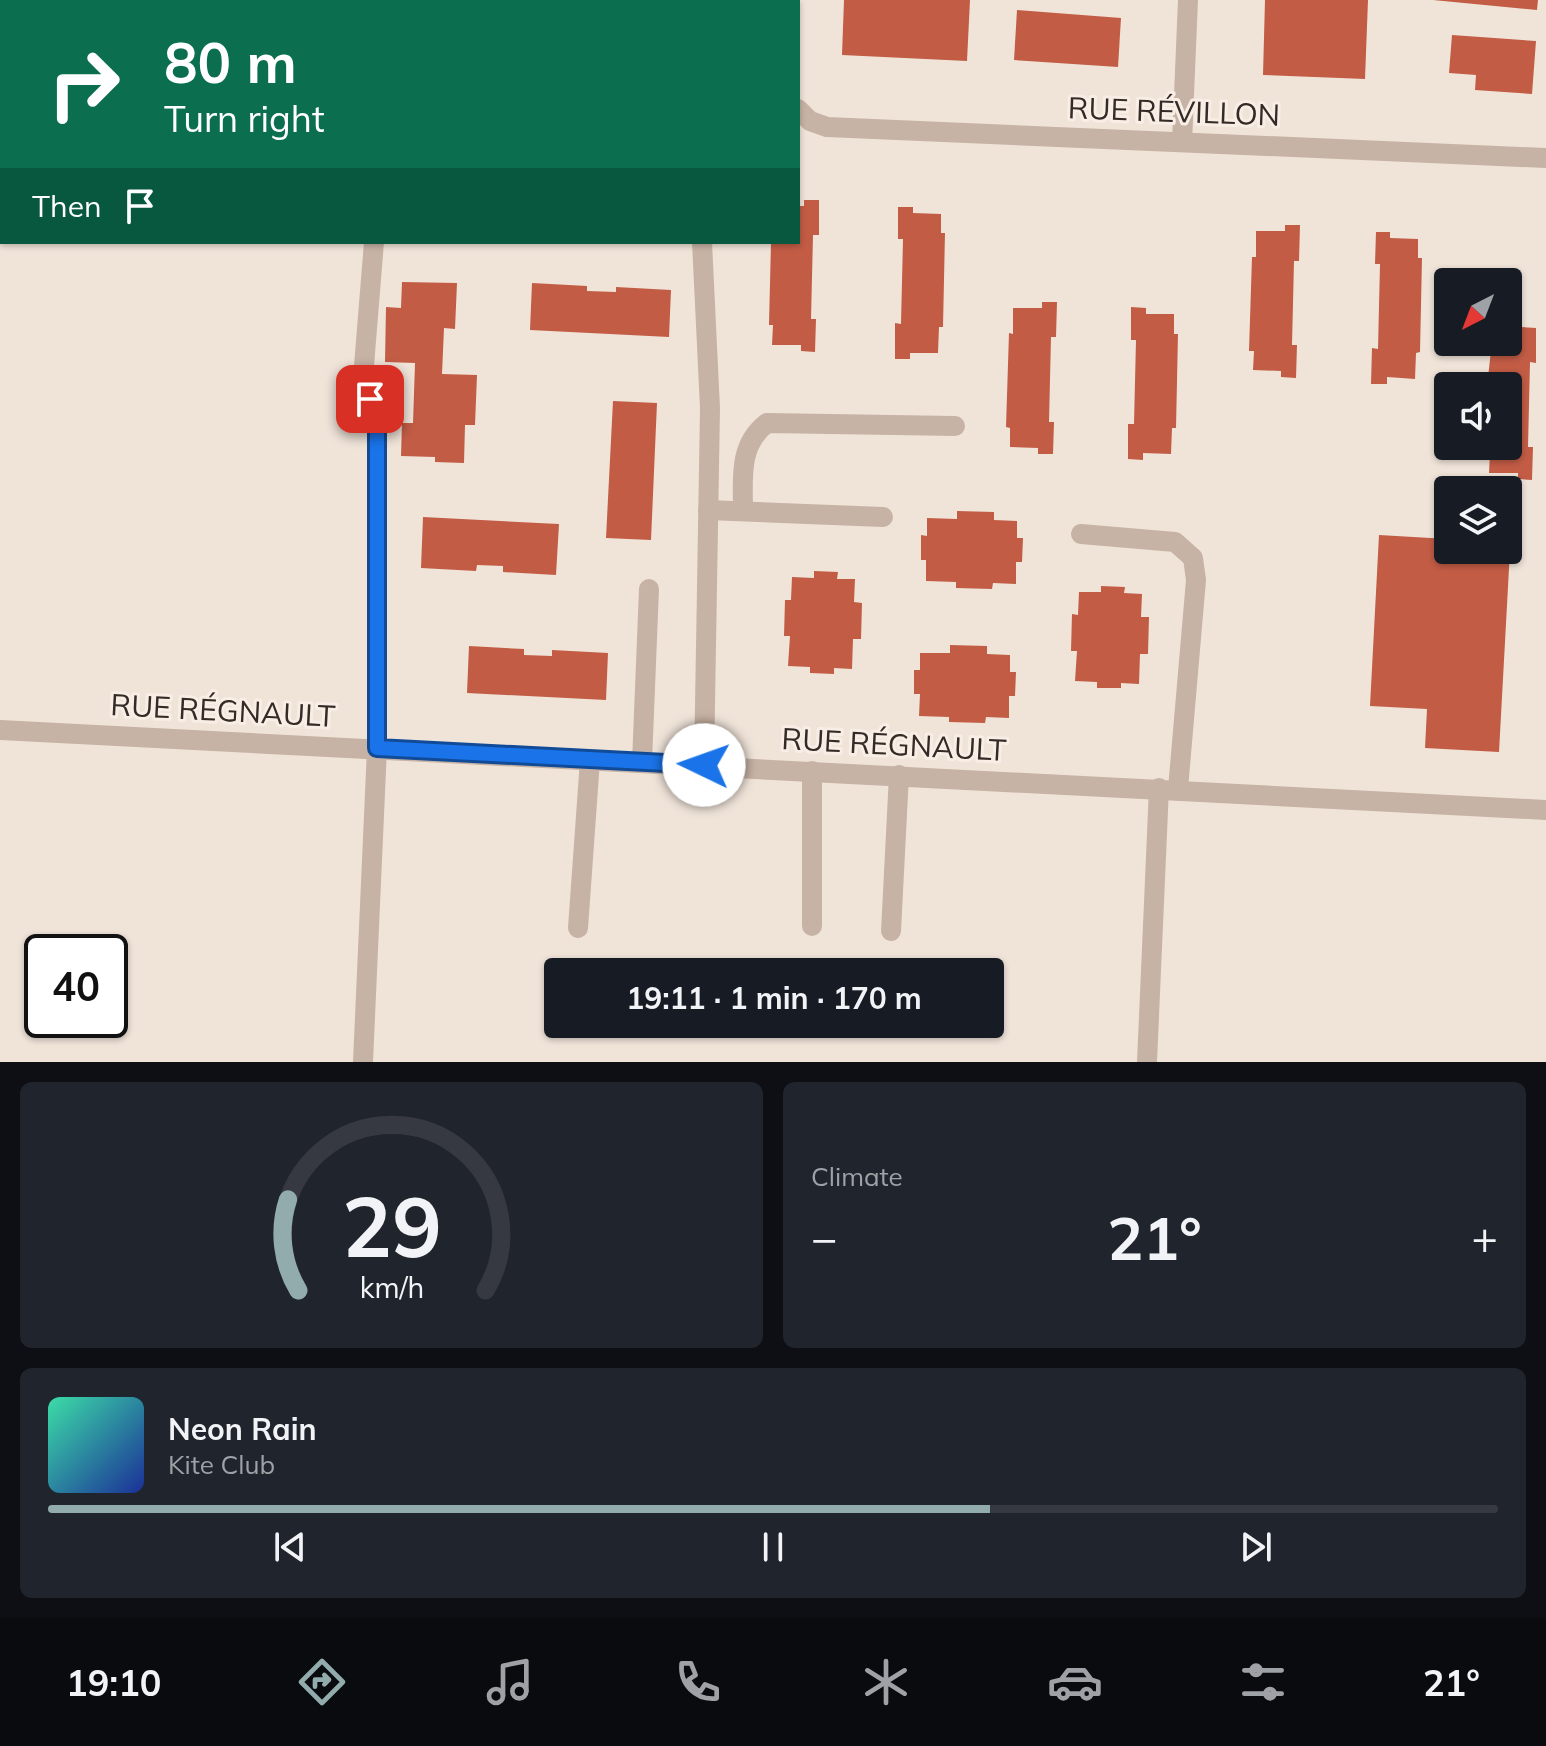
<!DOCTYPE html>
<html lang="en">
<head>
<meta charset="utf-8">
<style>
	body { margin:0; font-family:Mulish,sans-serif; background:#20242c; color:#f1f3f6; height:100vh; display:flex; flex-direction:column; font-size:30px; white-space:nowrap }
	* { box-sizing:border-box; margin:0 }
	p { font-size:26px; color:#9ea1a6 }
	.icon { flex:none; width:44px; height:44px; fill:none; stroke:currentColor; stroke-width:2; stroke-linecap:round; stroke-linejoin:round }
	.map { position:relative; height:1062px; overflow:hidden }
	.details { display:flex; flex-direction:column; gap:20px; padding:20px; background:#0d0f14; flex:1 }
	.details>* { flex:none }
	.hud { position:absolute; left:0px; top:0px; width:800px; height:244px; box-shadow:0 2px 6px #0004; background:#0b6e4f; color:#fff; overflow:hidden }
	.needle { width:52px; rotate:222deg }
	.buttons { position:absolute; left:1434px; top:268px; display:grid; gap:16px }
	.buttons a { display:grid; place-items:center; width:88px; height:88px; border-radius:8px; background:#171b24; box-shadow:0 2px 6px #0004; font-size:40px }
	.speed { position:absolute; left:24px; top:934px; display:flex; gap:16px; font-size:40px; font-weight:700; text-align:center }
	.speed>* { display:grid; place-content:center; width:104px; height:104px; border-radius:50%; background:#171b24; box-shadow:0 2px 6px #0004; line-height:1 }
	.speed .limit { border:4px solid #111; border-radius:12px; background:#fff; color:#111 }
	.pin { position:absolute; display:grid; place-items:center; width:68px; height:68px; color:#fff; margin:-34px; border-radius:16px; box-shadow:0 4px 12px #0006 }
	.me { position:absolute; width:88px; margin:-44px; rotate:273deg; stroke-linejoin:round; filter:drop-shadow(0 0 6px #0008) }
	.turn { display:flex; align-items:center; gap:28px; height:168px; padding:0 32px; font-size:36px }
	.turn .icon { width:104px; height:104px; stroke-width:2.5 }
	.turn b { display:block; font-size:56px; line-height:68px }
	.then { display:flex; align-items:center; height:76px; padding:0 32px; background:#0003; gap:16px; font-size:30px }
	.big { font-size:60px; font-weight:700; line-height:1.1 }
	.details .tile { flex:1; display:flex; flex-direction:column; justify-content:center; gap:12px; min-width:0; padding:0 28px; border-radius:12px; background:#20242c }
	.details .dial { align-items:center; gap:0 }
	.dial svg { height:208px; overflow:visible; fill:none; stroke:#363941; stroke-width:7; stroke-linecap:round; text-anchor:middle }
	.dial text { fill:#f1f3f6; stroke:none }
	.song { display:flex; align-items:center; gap:24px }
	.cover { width:96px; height:96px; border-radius:12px; background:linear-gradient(135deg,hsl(160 70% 55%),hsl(230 70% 35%)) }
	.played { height:8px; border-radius:4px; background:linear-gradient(90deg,#92abad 65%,#363941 65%) }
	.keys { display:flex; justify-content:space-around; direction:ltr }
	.heat { display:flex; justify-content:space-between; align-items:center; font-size:44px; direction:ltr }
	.details .tiles { flex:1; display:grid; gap:20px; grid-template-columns:1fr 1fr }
	.tile:last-child { grid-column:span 2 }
	.trip { position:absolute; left:544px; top:958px; width:460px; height:80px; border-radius:8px; background:#171b24; box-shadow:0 2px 6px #0004; font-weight:700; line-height:80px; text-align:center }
	.menu { display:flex; height:128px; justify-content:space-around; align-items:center; background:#090b0e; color:#9ea1a6 }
	.menu .icon { width:56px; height:56px }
	.menu .on { color:#92abad }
	.menu b { font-size:36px; color:#f1f3f6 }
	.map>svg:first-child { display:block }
</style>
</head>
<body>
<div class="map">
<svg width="1546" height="1062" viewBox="0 0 1546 1062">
	<rect width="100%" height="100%" fill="#f0e4d9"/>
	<!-- building -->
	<g fill="#c25c45">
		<polygon points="844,0 970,0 967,61 842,55"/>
		<polygon points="1265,0 1368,0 1365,79 1263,75"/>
		<polygon points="1433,0 1538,0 1537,10"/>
		<polygon points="1017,10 1121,18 1118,67 1014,60"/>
		<polygon points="1452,35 1536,41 1532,94 1475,90 1476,75 1449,73"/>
		<polygon points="804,200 819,200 819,235 813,235 811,319 816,319 815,352 801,351 801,345 772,345 773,325 769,325 771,242 798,242 798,206 804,206"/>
		<polygon points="898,207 913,207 913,213 941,214 941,233 945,233 943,327 939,327 938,353 910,353 910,359 895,359 895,323 901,324 903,239 898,239"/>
		<polygon points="1285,225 1300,225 1299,261 1294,261 1292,345 1297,345 1296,378 1281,377 1281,371 1253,370 1254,351 1249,351 1252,257 1256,257 1256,231 1285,231"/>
		<polygon points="1376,232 1390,232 1390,238 1418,239 1418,258 1422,258 1420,352 1416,353 1415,379 1387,377 1387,384 1371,384 1372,348 1378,349 1380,264 1375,264"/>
		<polygon points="402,282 457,283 455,329 444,328 442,374 477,375 475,425 465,425 464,463 435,462 435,457 401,456 402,423 413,423 415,363 385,362 386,307 401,308"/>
		<polygon points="532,283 587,286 587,291 616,292 616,287 671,290 669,337 530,330"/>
		<polygon points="1042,302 1057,302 1056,337 1051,337 1049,422 1054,422 1053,454 1038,454 1038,448 1010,447 1010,428 1006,427 1009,333 1013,334 1013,308 1042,308"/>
		<polygon points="1131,307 1146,308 1146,314 1174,314 1174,334 1178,334 1176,428 1172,428 1171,454 1143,453 1143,460 1128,459 1128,424 1134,424 1136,340 1131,340"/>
		<polygon points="1521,327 1536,328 1536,363 1530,362 1528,447 1533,447 1532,480 1518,479 1518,473 1489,473 1490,453 1486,453 1486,446 1508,446 1508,386 1487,386 1492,342 1508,342 1508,333 1521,334"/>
		<polygon points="613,401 657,403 651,540 606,538"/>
		<polygon points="957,511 994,512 994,520 1017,521 1017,538 1023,538 1022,562 1016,562 1016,584 993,583 992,589 956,588 956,582 926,581 926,560 921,560 921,535 927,536 927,518 957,519"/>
		<polygon points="423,517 559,524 556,575 503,572 503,566 477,565 476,571 421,568"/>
		<polygon points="1379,535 1448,539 1448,550 1510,550 1499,752 1425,748 1427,709 1370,706"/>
		<polygon points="814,571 838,572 837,579 855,579 854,602 862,603 861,639 853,639 852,669 834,668 834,674 810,673 810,667 788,666 790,636 784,636 785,600 791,600 792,577 814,578"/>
		<polygon points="1101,586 1125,587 1124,593 1142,594 1141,617 1149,617 1148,654 1140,654 1139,684 1121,683 1121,688 1097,688 1097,682 1075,681 1077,651 1071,651 1072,614 1078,615 1079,592 1101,592"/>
		<polygon points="950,645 987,646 987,654 1010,655 1010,672 1016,672 1015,696 1009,696 1009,718 986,717 985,723 949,722 949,717 919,716 920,694 914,694 914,670 920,670 920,653 950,653"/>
		<polygon points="469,646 524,649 524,655 552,656 552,650 608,653 606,700 467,693"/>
	</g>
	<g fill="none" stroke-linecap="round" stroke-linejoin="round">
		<!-- minor -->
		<g stroke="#c7b3a5" stroke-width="20">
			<polyline points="790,2 790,0"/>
			<polyline points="798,109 810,121 827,127 1546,158"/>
			<polyline points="1182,142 1188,0"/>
			<polyline points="702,242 710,408 704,765"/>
			<polyline points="708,510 883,517"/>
			<path d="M 743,511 C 743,479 738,445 767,423 L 955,426"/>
			<polyline points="1081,534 1175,542 1193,558 1196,580 1178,789"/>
			<polyline points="0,730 1546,810"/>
			<polyline points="642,762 649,589"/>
			<polyline points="812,926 812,771"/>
			<polyline points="578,928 590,760"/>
			<polyline points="891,931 899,775"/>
			<polyline points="363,1062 377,748 377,420 363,378 374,242"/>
			<polyline points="1147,1062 1159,788"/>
		</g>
	</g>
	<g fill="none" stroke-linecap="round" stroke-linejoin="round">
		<!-- route casing -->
		<g stroke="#114b97" stroke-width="20">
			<polyline id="route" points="370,399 377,420 377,748 704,765"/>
		</g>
		<!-- route -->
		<use href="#route" stroke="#1a73e8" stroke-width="14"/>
	</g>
	<g text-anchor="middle" stroke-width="6" stroke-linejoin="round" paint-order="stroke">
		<!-- street labels -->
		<g font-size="30" fill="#342a26" stroke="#f8eee5">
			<text transform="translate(1174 112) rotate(2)" y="10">RUE RÉVILLON</text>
			<text transform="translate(223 711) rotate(3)" y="10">RUE RÉGNAULT</text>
			<text transform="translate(894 745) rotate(3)" y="10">RUE RÉGNAULT</text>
		</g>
	</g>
</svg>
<div class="buttons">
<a><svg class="needle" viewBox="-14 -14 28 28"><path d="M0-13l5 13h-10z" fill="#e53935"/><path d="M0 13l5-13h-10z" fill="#9ea1a6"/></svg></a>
<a><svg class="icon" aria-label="sound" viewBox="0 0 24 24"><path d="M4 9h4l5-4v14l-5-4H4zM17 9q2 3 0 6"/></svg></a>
<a><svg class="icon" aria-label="layers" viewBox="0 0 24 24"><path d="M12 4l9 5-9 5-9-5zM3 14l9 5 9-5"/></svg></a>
</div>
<div class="speed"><div class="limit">40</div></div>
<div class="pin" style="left:370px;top:399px;background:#d93025"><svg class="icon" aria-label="arrive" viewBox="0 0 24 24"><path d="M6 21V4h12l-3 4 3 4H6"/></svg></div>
<svg class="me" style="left:704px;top:765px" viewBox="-20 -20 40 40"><circle r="19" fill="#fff"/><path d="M0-13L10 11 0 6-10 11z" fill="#1a73e8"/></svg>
<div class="trip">19:11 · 1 min · 170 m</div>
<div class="hud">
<div class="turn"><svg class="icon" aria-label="right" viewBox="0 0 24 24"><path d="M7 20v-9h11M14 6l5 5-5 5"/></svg><div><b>80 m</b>Turn right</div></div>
<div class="then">Then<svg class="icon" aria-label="arrive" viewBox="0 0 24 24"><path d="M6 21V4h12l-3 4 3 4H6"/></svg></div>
</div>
</div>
<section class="details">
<div class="tiles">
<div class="tile dial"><svg viewBox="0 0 100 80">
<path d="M14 69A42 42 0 1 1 86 69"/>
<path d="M14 69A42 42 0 0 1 10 34" stroke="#92abad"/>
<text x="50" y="56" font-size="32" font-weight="700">29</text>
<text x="50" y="72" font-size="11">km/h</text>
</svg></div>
<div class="tile"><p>Climate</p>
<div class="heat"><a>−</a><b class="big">21°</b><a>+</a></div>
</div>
<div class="tile">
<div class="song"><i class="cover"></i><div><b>Neon Rain</b><p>Kite Club</p></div></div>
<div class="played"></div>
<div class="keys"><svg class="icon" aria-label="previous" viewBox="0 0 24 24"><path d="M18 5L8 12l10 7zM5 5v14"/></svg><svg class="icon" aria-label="pause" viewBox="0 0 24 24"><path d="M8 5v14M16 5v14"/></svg><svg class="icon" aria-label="next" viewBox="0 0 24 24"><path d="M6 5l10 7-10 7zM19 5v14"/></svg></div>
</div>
</div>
</section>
<nav class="menu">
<b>19:10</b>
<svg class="icon on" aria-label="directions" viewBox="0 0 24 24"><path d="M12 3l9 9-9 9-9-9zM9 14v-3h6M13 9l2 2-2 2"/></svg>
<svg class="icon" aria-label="music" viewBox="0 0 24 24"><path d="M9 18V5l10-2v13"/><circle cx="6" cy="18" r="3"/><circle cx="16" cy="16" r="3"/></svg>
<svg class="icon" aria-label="phone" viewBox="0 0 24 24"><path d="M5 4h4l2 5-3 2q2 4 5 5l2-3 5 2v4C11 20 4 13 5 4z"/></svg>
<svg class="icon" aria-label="climate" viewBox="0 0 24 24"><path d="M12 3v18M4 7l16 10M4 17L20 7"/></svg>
<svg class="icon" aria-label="car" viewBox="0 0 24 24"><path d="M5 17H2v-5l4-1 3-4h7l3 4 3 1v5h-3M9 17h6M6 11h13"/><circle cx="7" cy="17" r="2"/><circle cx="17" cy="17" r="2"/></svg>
<svg class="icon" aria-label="filters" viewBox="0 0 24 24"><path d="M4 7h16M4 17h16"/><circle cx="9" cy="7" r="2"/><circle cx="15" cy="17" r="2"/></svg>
<b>21°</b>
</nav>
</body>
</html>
